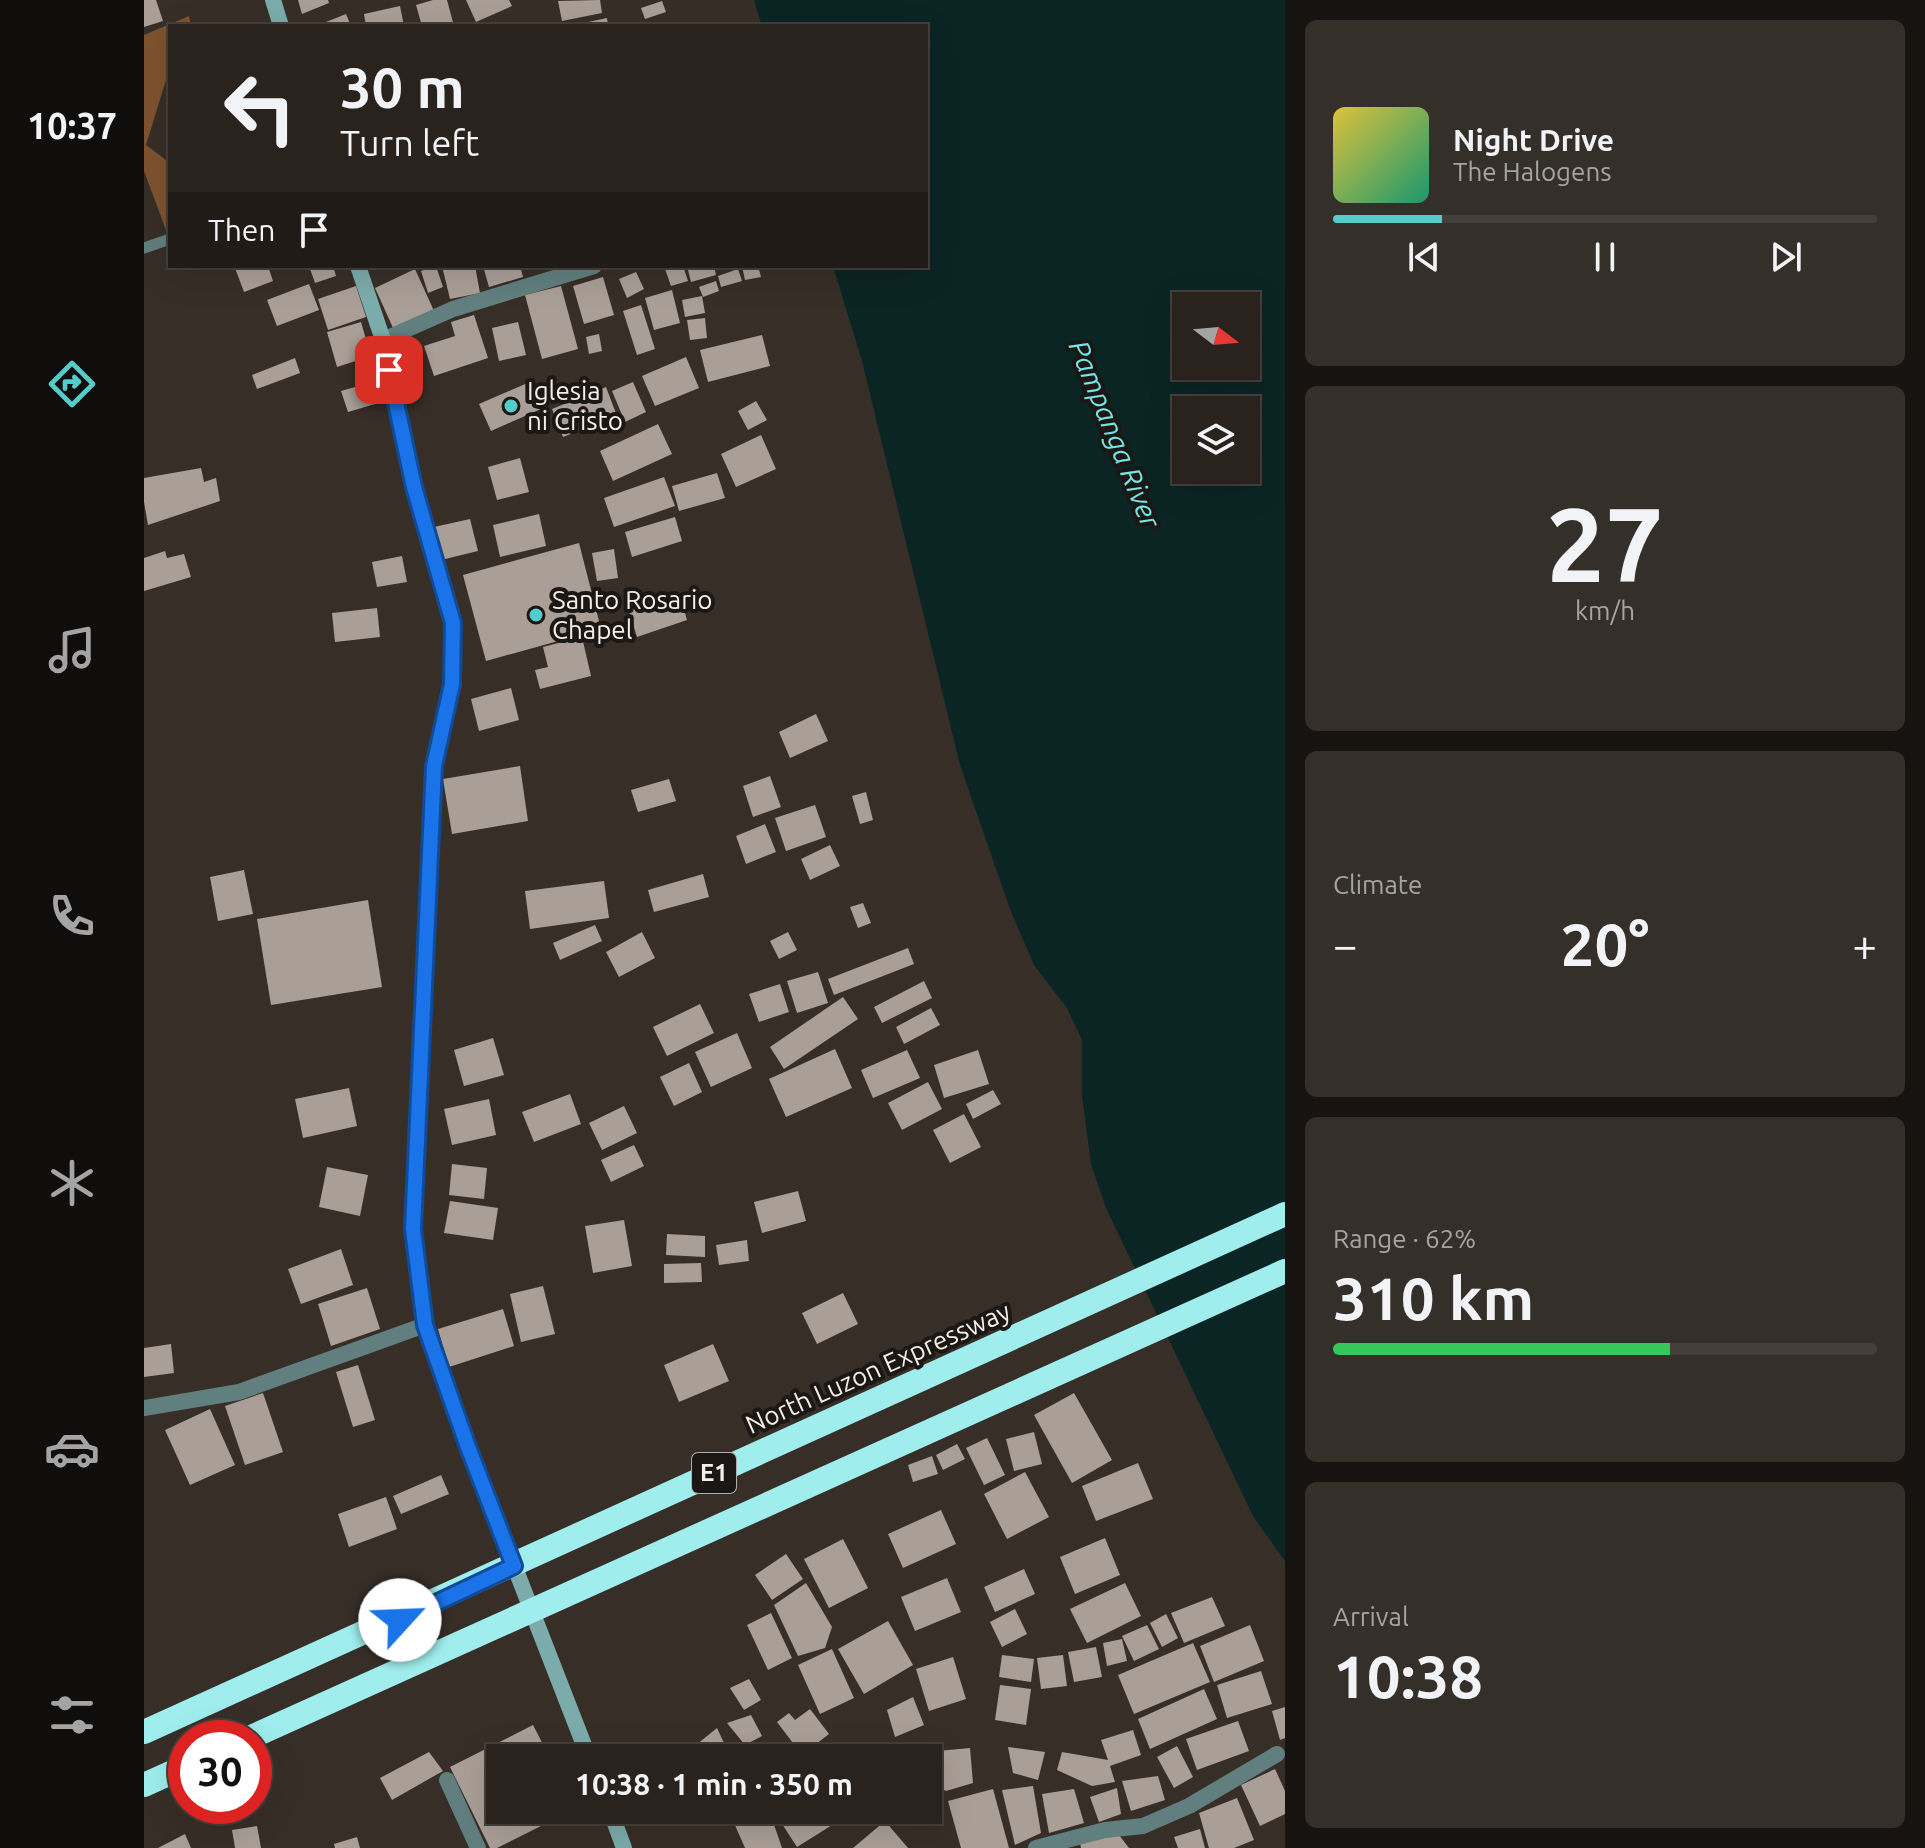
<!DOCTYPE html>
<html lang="en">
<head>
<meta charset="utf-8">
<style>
	body { margin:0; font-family:Ubuntu,sans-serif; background:#352f2a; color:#f1f3f6; height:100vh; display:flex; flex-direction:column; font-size:30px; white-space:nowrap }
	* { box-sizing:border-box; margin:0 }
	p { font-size:26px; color:#a5a4a4 }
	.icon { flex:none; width:44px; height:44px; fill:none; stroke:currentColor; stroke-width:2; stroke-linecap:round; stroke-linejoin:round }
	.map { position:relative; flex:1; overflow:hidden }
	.sheet { display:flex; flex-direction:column; gap:20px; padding:20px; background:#171310; width:640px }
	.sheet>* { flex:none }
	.guide { position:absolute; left:24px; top:24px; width:760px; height:244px; border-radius:0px; box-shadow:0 8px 32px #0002,0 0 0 2px #453f3b; background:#29221d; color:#f1f3f6; overflow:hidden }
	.needle { width:52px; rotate:106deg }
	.fabs { position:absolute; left:1028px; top:292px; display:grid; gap:16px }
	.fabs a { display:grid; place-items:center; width:88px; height:88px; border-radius:0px; background:#29221d; box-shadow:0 8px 32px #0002,0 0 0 2px #453f3b; font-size:40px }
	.speed { position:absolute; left:24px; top:1720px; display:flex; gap:16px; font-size:40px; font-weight:700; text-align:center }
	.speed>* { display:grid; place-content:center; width:104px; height:104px; border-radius:50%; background:#29221d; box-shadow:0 8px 32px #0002,0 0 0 2px #453f3b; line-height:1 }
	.speed .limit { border:12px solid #d22; background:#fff; color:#111 }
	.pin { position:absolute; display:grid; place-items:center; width:68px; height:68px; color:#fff; margin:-34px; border-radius:16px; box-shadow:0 4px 12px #0006 }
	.me { position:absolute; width:88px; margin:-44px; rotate:65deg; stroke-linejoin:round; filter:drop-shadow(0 0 6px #0008) }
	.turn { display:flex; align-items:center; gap:28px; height:168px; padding:0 40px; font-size:36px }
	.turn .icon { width:104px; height:104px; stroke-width:2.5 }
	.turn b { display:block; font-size:56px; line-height:68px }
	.then { display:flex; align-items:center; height:76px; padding:0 40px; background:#0003; gap:16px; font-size:30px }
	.big { font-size:60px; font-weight:600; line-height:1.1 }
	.sheet .widget { flex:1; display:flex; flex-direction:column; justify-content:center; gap:12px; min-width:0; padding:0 28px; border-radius:12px; background:#352f2a }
	.sheet .dial { align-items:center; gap:0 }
	.dial b { font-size:104px; line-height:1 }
	.song { display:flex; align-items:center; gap:24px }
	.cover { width:96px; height:96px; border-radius:12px; background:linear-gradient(135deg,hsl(50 70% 55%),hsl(160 70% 35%)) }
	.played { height:8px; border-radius:4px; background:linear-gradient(90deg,#52cdcc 20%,#453f3b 20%) }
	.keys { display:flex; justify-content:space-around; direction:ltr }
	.heat { display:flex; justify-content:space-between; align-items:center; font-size:44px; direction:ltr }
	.charge { height:12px; border-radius:6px; background:linear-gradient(90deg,#34c759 62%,#453f3b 0) }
	.trip { position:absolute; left:342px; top:1744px; width:456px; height:80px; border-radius:0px; background:#29221d; box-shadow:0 8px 32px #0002,0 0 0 2px #453f3b; font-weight:600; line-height:80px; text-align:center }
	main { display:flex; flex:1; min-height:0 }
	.dock { display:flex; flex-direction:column; width:144px; justify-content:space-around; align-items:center; background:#100e0c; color:#a5a4a4 }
	.dock .icon { width:56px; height:56px }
	.dock .active { color:#52cdcc }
	.dock b { font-size:36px; color:#f1f3f6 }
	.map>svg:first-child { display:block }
</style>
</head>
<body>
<main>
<nav class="dock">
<b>10:37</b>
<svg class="icon active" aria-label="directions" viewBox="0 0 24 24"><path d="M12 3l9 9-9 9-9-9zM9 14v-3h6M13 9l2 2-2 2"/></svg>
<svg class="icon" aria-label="music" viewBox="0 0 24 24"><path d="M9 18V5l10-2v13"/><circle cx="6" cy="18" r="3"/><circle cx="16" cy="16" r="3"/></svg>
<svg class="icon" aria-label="phone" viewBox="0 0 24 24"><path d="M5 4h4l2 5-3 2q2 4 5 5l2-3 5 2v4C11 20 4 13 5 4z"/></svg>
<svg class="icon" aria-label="climate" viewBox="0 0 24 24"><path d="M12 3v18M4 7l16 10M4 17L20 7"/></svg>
<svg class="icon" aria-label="car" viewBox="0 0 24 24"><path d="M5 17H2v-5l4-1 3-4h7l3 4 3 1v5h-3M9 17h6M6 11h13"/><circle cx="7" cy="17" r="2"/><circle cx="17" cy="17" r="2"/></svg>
<svg class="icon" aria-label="filters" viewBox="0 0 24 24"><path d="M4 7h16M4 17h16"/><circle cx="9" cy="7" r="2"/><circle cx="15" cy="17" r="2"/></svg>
</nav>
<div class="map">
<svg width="1141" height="1848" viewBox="0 0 1141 1848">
	<rect width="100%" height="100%" fill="#372e27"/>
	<!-- forest -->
	<polygon fill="#7d532e" points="45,16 47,26 26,26 26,67 2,145 26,163 26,241 0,171 0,35"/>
	<!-- water -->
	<path fill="#0b2424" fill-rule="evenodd" d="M 610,0 L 1141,0 L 1141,1561 L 1109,1516 L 962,1208 L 947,1164 L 938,1095 L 938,1040 L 923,1008 L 890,965 L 866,909 L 816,765 L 718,361 L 689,266 L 782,266 L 782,26 L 618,26 ZM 1042,306 L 1102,306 L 1102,366 L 1042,366 ZM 1042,410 L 1102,410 L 1102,470 L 1042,470 Z"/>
	<!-- building -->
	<g fill="#aa9f97">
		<polygon points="0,0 12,0 19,21 0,27"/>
		<polygon points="154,0 184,0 185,3 158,14"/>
		<polygon points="289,0 303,0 310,26 278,26 272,5"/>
		<polygon points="322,0 365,0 368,6 332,22"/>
		<polygon points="456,0 458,13 418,21 414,1"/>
		<polygon points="518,1 522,12 501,19 497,8"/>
		<polygon points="256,6 260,26 222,26 220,14"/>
		<polygon points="202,14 207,26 172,26"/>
		<polygon points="463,18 464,26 430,26 430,25"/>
		<polygon points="95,266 124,266 129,281 100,292 91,268"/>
		<polygon points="165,266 189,266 192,276 171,283"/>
		<polygon points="292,266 299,287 284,293 277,271"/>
		<polygon points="298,266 331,266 336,293 306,299"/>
		<polygon points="339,266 376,266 379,277 345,287"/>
		<polygon points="520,266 539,266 544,281 527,286"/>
		<polygon points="543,266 570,266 572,275 547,282"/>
		<polygon points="598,266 614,266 617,277 601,280"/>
		<polygon points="271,269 290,311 250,330 231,288"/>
		<polygon points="594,269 598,281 577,287 574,276"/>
		<polygon points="492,272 500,289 483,298 475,279"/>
		<polygon points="459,277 470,315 440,324 429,286"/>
		<polygon points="572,281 575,291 559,297 555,287"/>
		<polygon points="165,284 175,310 133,326 123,300"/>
		<polygon points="212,286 222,317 184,330 174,299"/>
		<polygon points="417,286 434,349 398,359 381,295"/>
		<polygon points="528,290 536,323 510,330 501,298"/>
		<polygon points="558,296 561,313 541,317 538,300"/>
		<polygon points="497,305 511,349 493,355 479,311"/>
		<polygon points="330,315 344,358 290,376 280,346 311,336 307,322"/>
		<polygon points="561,318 563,338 546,340 543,320"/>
		<polygon points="217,322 227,356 193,367 183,332"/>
		<polygon points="374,322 382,355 355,361 348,328"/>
		<polygon points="455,334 458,351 445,354 442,337"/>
		<polygon points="618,335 626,366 564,382 556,350"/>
		<polygon points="542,357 555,388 511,406 498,376"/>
		<polygon points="151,358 156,373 113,389 108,375"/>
		<polygon points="232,381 238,402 204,412 197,391"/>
		<polygon points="388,381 399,408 347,431 335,404"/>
		<polygon points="489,382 502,412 481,422 468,391"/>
		<polygon points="462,387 473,416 419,437 408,409"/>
		<polygon points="612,401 623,420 604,430 594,411"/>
		<polygon points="514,424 528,454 469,481 456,451"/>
		<polygon points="617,435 632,469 592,487 577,454"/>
		<polygon points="376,458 385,492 353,500 344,467"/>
		<polygon points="57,468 60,482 72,478 76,501 4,525 0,502 0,478"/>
		<polygon points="573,473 581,498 535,511 528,486"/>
		<polygon points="520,477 531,506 470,527 460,498"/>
		<polygon points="395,514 402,546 356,557 349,525"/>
		<polygon points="531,517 538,541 488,557 481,532"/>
		<polygon points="326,519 334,551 297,560 290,527"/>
		<polygon points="435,543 457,629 342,661 319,575"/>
		<polygon points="470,549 474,578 453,581 448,553"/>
		<polygon points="21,551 23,558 40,554 47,577 0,591 0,558"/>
		<polygon points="258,556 263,582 233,587 228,562"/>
		<polygon points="535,592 543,620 493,637 484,608"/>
		<polygon points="233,608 236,637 191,642 188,613"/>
		<polygon points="438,637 447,676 396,689 391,670 404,667 399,647"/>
		<polygon points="367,688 375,720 335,731 327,699"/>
		<polygon points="672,714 684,741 646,758 635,732"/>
		<polygon points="376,766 384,821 308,834 299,779"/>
		<polygon points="626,776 637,807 609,817 599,786"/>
		<polygon points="525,779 532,801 494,812 487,790"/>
		<polygon points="722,792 729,820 716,824 708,796"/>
		<polygon points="671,805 682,837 642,851 631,818"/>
		<polygon points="621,824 632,852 602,864 592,836"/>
		<polygon points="686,845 696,866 666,880 657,859"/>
		<polygon points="100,870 109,914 74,921 66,877"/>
		<polygon points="559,874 565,897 510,912 504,890"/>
		<polygon points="460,881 465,918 386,929 381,891"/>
		<polygon points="224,900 238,987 127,1005 113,919"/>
		<polygon points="719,903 727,923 714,928 706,907"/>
		<polygon points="451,925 458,941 416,960 409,943"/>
		<polygon points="498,932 511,958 475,977 462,952"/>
		<polygon points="644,932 653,950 635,959 626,941"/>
		<polygon points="764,948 770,964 690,995 684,979"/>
		<polygon points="674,972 684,1003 653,1013 643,981"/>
		<polygon points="780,981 788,998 738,1023 730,1007"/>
		<polygon points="636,984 645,1012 615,1022 605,994"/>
		<polygon points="699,997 714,1019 640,1069 626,1047"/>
		<polygon points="556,1004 570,1033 523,1056 509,1027"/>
		<polygon points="787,1008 796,1025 760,1044 752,1027"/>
		<polygon points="593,1033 608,1068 567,1087 551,1052"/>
		<polygon points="349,1038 360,1075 320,1086 310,1050"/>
		<polygon points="691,1049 708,1088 642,1117 625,1079"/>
		<polygon points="763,1050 776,1078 729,1098 717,1070"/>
		<polygon points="834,1050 845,1084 800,1098 790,1065"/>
		<polygon points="545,1063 558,1092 530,1106 516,1077"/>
		<polygon points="784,1082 798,1109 758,1130 744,1103"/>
		<polygon points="205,1088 213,1126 159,1138 151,1099"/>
		<polygon points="849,1090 857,1104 829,1119 822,1104"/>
		<polygon points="426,1094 437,1124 390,1142 378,1112"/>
		<polygon points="345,1099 352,1135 308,1145 300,1109"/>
		<polygon points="480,1106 493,1133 458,1150 445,1123"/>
		<polygon points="820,1114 837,1147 806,1163 789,1130"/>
		<polygon points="490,1145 500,1166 467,1182 457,1160"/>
		<polygon points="308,1164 343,1168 340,1199 305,1195"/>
		<polygon points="183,1167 224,1175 216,1216 175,1207"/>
		<polygon points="654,1191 662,1221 618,1233 610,1202"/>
		<polygon points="306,1201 354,1208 349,1240 300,1233"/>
		<polygon points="480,1220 488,1266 449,1273 441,1226"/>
		<polygon points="523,1234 561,1236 561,1257 522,1255"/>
		<polygon points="603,1240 605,1261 575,1265 572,1245"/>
		<polygon points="197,1249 209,1285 157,1304 144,1269"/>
		<polygon points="557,1263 558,1282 520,1283 520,1264"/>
		<polygon points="399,1286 411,1334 377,1342 366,1294"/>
		<polygon points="223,1288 236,1329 187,1346 174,1304"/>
		<polygon points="699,1293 714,1324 673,1344 658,1313"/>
		<polygon points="359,1309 370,1346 305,1367 294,1329"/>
		<polygon points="27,1344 30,1373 0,1377 0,1348"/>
		<polygon points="569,1344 585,1381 535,1402 520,1365"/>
		<polygon points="214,1365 231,1420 209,1427 192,1372"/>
		<polygon points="119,1393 139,1452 101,1465 81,1406"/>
		<polygon points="930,1393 968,1460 928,1483 890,1415"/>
		<polygon points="66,1409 91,1465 46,1485 21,1430"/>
		<polygon points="890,1432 898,1464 870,1471 862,1439"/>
		<polygon points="843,1438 861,1475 840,1485 822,1448"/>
		<polygon points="813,1444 821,1459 799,1470 792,1455"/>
		<polygon points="788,1456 794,1474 769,1482 764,1465"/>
		<polygon points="994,1463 1009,1499 952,1521 938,1486"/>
		<polygon points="881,1472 905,1517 863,1539 840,1494"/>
		<polygon points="297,1475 305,1494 257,1514 249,1496"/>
		<polygon points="242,1497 253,1529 205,1547 194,1514"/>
		<polygon points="797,1510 812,1544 759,1568 744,1534"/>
		<polygon points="961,1538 976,1575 931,1594 916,1557"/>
		<polygon points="699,1539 724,1588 685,1608 660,1559"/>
		<polygon points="642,1554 659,1579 628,1600 611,1575"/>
		<polygon points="880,1569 891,1594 851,1612 840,1587"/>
		<polygon points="803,1578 817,1612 771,1631 757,1597"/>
		<polygon points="662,1583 688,1627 681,1648 654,1656 630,1605"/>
		<polygon points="981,1583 997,1616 943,1643 926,1609"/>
		<polygon points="1068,1597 1081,1626 1040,1643 1027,1613"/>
		<polygon points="871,1609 883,1634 858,1647 846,1622"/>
		<polygon points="627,1613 648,1658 624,1670 603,1625"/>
		<polygon points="1022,1614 1034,1638 1018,1647 1006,1623"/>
		<polygon points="744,1621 769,1665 720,1694 694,1649"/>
		<polygon points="1003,1625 1015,1649 990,1661 978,1636"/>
		<polygon points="1106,1625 1120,1661 1070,1682 1056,1646"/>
		<polygon points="978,1639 983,1661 963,1666 959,1643"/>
		<polygon points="1049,1643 1066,1682 990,1714 974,1675"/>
		<polygon points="952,1647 958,1677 930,1682 924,1652"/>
		<polygon points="688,1649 710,1698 676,1714 654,1665"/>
		<polygon points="858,1655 890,1659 887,1682 855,1677"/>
		<polygon points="919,1655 923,1686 897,1689 893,1658"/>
		<polygon points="809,1657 822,1699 785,1711 772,1669"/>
		<polygon points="1117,1671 1128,1704 1083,1718 1073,1685"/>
		<polygon points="605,1679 617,1700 600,1710 586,1688"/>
		<polygon points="856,1685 887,1689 882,1725 851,1720"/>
		<polygon points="1060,1689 1073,1719 1006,1749 994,1719"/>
		<polygon points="769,1697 780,1725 751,1737 743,1710"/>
		<polygon points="1141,1707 1141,1738 1136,1740 1128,1711"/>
		<polygon points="666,1709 685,1734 658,1755 633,1722 645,1713 651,1720"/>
		<polygon points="607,1715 618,1736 601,1745 583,1723"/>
		<polygon points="1094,1721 1105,1751 1053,1770 1042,1739"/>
		<polygon points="389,1725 406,1758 356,1758 356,1810 429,1810 353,1848 346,1848 306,1767"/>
		<polygon points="573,1728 587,1758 536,1758"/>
		<polygon points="989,1730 997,1755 966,1766 971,1782 948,1786 913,1770 918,1752 964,1760 957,1740"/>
		<polygon points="641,1743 654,1758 612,1758"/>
		<polygon points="710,1744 718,1758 687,1758"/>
		<polygon points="1033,1746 1049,1777 1030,1788 1013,1757"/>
		<polygon points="864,1747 901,1752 894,1780 869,1773"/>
		<polygon points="826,1748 829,1783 802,1791 784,1782 784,1758 761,1758 761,1754"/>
		<polygon points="285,1752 299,1771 248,1800 236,1778"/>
		<polygon points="1131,1769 1141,1791 1141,1814 1116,1826 1097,1785"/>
		<polygon points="1014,1776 1021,1800 987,1811 978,1781"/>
		<polygon points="889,1786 897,1833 871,1845 858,1790"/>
		<polygon points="973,1788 977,1814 955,1822 946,1797"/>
		<polygon points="849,1789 865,1848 817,1848 804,1801"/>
		<polygon points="930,1789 940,1823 905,1833 898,1794"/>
		<polygon points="1093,1798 1110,1840 1090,1848 1065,1848 1055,1813"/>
		<polygon points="604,1810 619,1810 627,1816 638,1848 601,1848 590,1823"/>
		<polygon points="629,1810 688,1810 693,1822 653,1847"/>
		<polygon points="741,1821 764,1848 709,1848"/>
		<polygon points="113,1826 117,1848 91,1848 88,1830"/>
		<polygon points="1056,1829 1061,1848 1034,1848 1030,1837"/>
		<polygon points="41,1834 47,1848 14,1848"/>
		<polygon points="975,1835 985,1848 937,1848 936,1843"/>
		<polygon points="213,1837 216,1848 191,1848 190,1844"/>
	</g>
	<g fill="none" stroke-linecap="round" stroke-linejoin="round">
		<!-- lane -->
		<polyline stroke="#617f7f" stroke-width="11" points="0,248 26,239"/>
		<!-- street -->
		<g stroke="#617f7f" stroke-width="16">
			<polyline points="239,340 309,309 450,266"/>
			<polyline points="0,1408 95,1392 281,1325"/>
			<polyline points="303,1780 334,1848"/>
			<polyline points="892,1848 961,1830 999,1826 1045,1806 1133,1754"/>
		</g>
		<!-- secondary -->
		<g stroke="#7bacab" stroke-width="16">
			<polyline points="129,0 137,26"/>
			<polyline points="214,266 239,340 270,487 309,623 308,684 290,766 269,1229 281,1325 324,1447 445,1758"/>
			<polyline points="466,1810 480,1848"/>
		</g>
		<!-- highway -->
		<g stroke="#9feeed" stroke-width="24">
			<polyline points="0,1732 1141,1214"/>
			<polyline points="105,1738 1141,1271"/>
			<polyline points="0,1785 42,1766"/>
		</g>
	</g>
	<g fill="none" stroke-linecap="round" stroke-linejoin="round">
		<!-- route casing -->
		<g stroke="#114b97" stroke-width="20">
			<polyline id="route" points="245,370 270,487 309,623 308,684 290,766 269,1229 281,1325 324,1447 370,1566 256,1620"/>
		</g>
		<!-- route -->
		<use href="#route" stroke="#1a73e8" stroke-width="14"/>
	</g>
	<!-- markers -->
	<g fill="#52cdcc" stroke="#1b1714" stroke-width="3">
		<circle cx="367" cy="406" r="8"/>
		<circle cx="392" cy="615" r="8"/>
	</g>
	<g text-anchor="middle" stroke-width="8" stroke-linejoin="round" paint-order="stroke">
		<!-- shield labels -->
		<rect fill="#1b1714" stroke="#b3aeaa" stroke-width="2" x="548" y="1453" width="44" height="40" rx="6"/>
		<g font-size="24" font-weight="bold" fill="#f4eeea">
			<text x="570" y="1481">E1</text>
		</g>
		<!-- poi labels -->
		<g font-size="26" fill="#f4eeea" stroke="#1b1714" text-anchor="start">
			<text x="383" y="400">Iglesia<tspan x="383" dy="30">ni Cristo</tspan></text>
			<text x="408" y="609">Santo Rosario<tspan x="408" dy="30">Chapel</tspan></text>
		</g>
		<!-- street labels -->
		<g font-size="26" fill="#f4eeea" stroke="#1b1714">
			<text transform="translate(734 1368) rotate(-24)" y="9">North Luzon Expressway</text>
		</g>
		<!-- water labels -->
		<g font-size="28" font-style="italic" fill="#71e8e7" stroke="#1b1714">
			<text transform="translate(971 434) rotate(68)" y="10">Pampanga River</text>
		</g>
	</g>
</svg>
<div class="fabs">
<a><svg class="needle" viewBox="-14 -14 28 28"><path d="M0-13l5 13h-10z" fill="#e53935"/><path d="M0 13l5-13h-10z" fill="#a5a4a4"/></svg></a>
<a><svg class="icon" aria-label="layers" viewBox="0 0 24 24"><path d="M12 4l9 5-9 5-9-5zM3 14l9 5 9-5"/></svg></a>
</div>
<div class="speed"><div class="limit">30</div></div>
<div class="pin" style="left:245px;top:370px;background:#d93025"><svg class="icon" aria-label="arrive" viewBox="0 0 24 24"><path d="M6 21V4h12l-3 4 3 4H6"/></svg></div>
<svg class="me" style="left:256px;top:1620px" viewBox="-20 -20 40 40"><circle r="19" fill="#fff"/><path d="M0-13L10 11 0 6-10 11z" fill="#1a73e8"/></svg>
<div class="trip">10:38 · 1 min · 350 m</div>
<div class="guide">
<div class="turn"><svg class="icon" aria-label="left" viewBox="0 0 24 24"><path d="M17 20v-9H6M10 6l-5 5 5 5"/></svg><div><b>30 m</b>Turn left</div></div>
<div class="then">Then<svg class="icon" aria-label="arrive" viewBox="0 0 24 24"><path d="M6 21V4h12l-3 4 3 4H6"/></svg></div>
</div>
</div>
<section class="sheet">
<div class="widget">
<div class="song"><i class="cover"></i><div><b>Night Drive</b><p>The Halogens</p></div></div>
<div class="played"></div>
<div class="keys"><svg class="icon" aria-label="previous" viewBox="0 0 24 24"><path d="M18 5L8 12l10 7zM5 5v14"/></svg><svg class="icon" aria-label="pause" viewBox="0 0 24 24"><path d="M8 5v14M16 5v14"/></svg><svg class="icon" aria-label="next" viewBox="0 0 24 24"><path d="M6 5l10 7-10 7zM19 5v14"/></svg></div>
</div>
<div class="widget dial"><b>27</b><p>km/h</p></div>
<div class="widget"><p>Climate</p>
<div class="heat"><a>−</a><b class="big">20°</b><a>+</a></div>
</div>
<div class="widget"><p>Range · 62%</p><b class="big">310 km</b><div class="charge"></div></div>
<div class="widget"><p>Arrival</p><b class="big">10:38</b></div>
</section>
</main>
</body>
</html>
